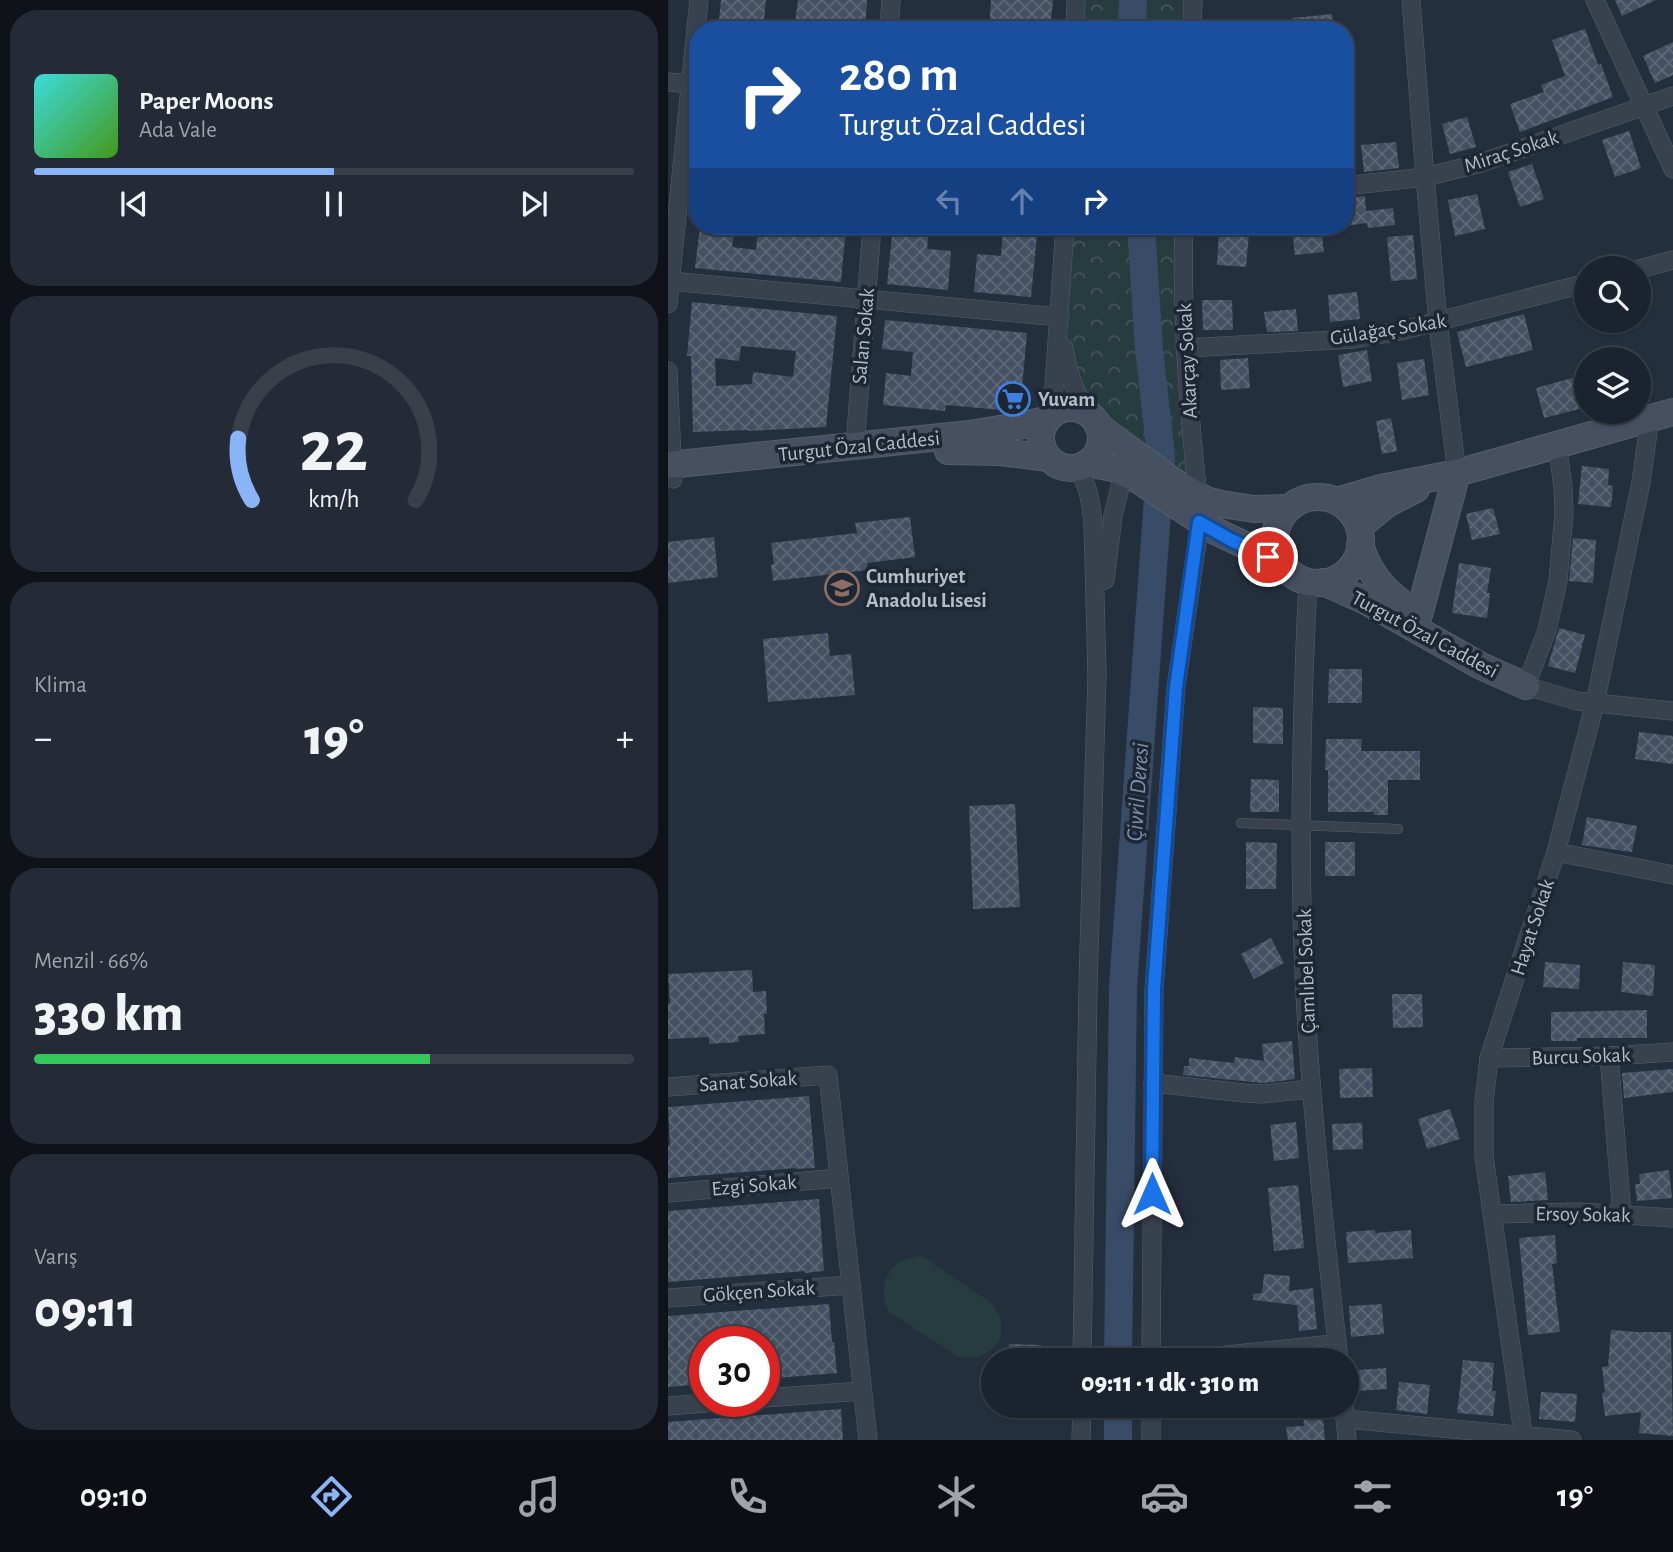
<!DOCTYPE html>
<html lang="tr">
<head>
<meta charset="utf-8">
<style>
	body { margin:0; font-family:"Alegreya Sans",sans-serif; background:#242b36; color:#f1f3f6; height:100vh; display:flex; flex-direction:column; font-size:26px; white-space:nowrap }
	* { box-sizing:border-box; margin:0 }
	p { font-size:23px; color:#a0a4aa }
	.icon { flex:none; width:38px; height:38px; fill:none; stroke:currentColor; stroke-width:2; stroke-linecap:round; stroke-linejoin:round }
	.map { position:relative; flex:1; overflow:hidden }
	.sheet { display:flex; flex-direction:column; gap:10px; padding:10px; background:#0f1319; width:668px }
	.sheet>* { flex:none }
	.guide { position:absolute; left:21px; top:21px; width:665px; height:214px; border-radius:28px; box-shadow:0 2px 5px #0004,0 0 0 2px #39404a; background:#1a4fa0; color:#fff; overflow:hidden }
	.controls { position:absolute; left:906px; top:256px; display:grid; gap:14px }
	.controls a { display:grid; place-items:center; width:77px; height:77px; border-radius:50%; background:#1b232e; box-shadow:0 2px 5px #0004,0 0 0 2px #39404a; font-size:35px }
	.speed { position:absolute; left:21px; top:1326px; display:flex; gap:14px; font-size:35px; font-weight:700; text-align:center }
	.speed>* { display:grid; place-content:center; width:91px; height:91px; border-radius:50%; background:#1b232e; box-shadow:0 2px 5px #0004,0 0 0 2px #39404a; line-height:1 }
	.speed .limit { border:10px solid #d22; background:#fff; color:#111 }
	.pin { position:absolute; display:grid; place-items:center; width:60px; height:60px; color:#fff; margin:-30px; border:4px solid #fff; border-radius:50%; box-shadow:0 2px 7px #0007 }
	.me { position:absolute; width:77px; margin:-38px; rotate:0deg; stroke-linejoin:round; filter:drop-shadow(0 0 5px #0008) }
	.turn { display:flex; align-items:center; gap:24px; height:147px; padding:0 35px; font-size:32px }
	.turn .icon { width:91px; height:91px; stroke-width:2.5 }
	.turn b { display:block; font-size:49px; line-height:60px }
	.lanes { display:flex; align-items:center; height:66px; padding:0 35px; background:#0003; justify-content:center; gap:35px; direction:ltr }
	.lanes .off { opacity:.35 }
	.big { font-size:52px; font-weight:800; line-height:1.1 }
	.sheet .widget { flex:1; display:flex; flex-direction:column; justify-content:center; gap:10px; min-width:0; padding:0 24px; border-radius:28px; background:#242b36 }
	.sheet .dial { align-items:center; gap:0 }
	.dial svg { height:182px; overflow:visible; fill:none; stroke:#39404a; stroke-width:7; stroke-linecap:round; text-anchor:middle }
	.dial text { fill:#f1f3f6; stroke:none }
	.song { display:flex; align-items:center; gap:21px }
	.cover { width:84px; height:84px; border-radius:10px; background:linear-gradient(135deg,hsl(180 70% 55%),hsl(100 70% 35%)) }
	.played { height:7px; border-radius:4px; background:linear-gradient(90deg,#8ab4f8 50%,#39404a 50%) }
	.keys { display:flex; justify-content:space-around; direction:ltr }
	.heat { display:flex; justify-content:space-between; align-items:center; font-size:38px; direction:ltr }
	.charge { height:10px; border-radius:5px; background:linear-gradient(90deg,#34c759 66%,#39404a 0) }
	.trip { position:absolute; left:313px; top:1348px; width:378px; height:70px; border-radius:35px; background:#1b232e; box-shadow:0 2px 5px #0004,0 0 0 2px #39404a; font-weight:800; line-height:70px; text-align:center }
	.dock { display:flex; height:112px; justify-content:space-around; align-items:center; background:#0b0e12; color:#a0a4aa }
	.dock .icon { width:49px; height:49px }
	.dock .active { color:#8ab4f8 }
	.dock b { font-size:32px; color:#f1f3f6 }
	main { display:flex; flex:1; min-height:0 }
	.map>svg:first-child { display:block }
</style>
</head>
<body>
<main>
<section class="sheet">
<div class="widget">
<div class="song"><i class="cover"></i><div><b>Paper Moons</b><p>Ada Vale</p></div></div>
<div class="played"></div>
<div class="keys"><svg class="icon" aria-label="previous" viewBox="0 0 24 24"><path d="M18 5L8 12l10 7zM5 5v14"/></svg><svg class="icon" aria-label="pause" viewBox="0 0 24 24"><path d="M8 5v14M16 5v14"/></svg><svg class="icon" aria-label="next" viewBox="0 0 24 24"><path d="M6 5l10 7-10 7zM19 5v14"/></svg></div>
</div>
<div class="widget dial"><svg viewBox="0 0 100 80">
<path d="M14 69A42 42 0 1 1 86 69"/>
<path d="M14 69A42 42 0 0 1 8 42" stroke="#8ab4f8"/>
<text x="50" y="56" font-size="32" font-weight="700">22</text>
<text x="50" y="72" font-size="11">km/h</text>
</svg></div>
<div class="widget"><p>Klima</p>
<div class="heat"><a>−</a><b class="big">19°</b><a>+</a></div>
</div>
<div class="widget"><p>Menzil · 66%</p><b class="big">330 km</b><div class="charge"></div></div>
<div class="widget"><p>Varış</p><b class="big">09:11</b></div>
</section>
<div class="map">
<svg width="1005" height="1440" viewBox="0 0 1005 1440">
	<defs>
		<pattern id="forest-crowns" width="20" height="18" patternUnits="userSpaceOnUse" patternTransform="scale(1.75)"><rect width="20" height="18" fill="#263c3f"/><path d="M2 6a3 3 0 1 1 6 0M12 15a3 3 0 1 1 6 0" fill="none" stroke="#435659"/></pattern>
		<pattern id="building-cross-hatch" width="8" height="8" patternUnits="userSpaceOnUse" patternTransform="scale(1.75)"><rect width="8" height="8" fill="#455162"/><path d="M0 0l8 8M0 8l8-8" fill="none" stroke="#5d6877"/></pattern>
	</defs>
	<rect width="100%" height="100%" fill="#242f3e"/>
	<!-- forest -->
	<g fill="url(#forest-crowns)">
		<polygon points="408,0 525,0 524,30 407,30"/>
		<polygon points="397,226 516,226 530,496 430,426 398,361"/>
	</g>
	<!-- pitch -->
	<path fill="#263c3f" d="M 254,1256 L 322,1302 C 348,1331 327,1364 289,1356 L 220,1311 C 208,1282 222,1258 254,1256 Z"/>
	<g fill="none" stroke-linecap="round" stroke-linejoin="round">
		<!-- river -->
		<g stroke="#394c67" stroke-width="28">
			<polyline points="464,30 465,0"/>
			<polyline points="450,1360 455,987 493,456 481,349 473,226"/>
			<polyline points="450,1440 450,1405"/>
		</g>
	</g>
	<!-- building -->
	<g fill="url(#building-cross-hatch)" fill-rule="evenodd">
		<polygon points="53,0 98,0 95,30 50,30"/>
		<polygon points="130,0 199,0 197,29 127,23"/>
		<polygon points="323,0 385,0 382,30 321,30"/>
		<polygon points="947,0 988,0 954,16"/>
		<polygon points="664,14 666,30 626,30 625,18"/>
		<polygon points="917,29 930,65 933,64 945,97 852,132 842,104 876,92 873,85 897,76 884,40"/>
		<polygon points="1005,42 1005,75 987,83 975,56"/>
		<polygon points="799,117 808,147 782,154 774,124"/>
		<polygon points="961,131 973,168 947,177 934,140"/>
		<polygon points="728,142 731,168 696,172 693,145"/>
		<polygon points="864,164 876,199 852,207 840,172"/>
		<polygon points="809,194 817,229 787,236 780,200"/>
		<polygon points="697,196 698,211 725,208 727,225 700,228 699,223 677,226 677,198"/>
		<polygon points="32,226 66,230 64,247 88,250 90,226 178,226 173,282 27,268"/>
		<polygon points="225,226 261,226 259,249 283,251 280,290 219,284"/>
		<polygon points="634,226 653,226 656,252 627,255 624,227"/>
		<polygon points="335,232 369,235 363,297 306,292 309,254 333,256"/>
		<polygon points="551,232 581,234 578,267 549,265"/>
		<polygon points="745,235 749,279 723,281 719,237"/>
		<polygon points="689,292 692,319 662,322 660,295"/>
		<polygon points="534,300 564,300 565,330 535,330"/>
		<path d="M 24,302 L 169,316 L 158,427 L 80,431 L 80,430 L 25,432 L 23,356 L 19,356 ZM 73,346 L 128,351 L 125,377 L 85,372 L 84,384 L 48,386 L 47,358 L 71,361 Z"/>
		<polygon points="628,309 630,331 599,332 596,312"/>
		<polygon points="856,314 865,350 798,367 789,332"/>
		<polygon points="217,320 359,333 352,410 345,411 278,405 277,411 215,405 218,373 243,376 245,352 214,349"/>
		<polygon points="699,350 704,381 675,387 670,355"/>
		<polygon points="580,358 582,388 553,390 552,360"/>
		<polygon points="756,359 761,395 734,400 729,363"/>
		<polygon points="919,374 919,407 876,418 868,388"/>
		<polygon points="723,418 729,451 714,454 708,421"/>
		<polygon points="914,466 941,469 940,485 945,486 943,507 910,504"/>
		<polygon points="825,508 832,534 804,540 798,514"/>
		<polygon points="242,517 247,557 199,563 200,570 105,581 103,565 106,564 103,543 189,533 187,523"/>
		<polygon points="46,537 50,577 0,583 0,542"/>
		<polygon points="905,538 928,540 925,583 901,581"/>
		<polygon points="791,563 823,568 819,593 822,593 819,618 784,613"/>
		<polygon points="891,628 917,635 907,673 880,666"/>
		<polygon points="160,633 162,656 183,654 187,695 100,702 95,639"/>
		<polygon points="661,669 694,669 694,703 660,703"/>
		<polygon points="585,707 615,708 615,744 585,743"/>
		<polygon points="971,732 1005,736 1005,764 967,759"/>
		<polygon points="658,739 694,739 693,751 752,751 752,780 720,780 720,815 706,815 706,812 660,812 660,770 657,770"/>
		<polygon points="583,779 611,780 611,812 582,812"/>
		<polygon points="347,804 352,907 305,909 301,806"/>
		<polygon points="919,817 969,826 964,852 914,845"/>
		<polygon points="578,842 609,843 608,889 578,889"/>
		<rect x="657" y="842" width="30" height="34"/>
		<polygon points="603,938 616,963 586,979 573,954"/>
		<polygon points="877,962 912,965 911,989 875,987"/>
		<polygon points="955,962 987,965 985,996 953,992"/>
		<polygon points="84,970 85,992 98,991 99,1014 96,1014 97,1034 70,1036 71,1042 41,1044 41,1037 0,1039 0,1003 2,1003 0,974"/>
		<polygon points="724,994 754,994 755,1027 725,1028"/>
		<polygon points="979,1010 979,1038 909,1038 909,1041 883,1041 883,1012"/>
		<polygon points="624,1041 627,1079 595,1083 515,1075 516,1066 521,1066 521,1058 566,1063 567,1057 596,1061 594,1044"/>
		<polygon points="704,1068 705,1097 672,1098 671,1069"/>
		<polygon points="1005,1069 1005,1092 956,1098 954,1073"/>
		<polygon points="141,1096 147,1168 128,1169 128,1168 0,1178 0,1146 2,1146 0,1107"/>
		<polygon points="782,1109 792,1139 759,1149 750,1119"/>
		<polygon points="628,1122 631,1158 606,1161 602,1125"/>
		<polygon points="694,1123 695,1149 665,1150 664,1124"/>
		<polygon points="1001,1170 1004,1198 969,1201 967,1184 972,1184 971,1174"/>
		<polygon points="877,1172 880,1200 843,1202 840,1176"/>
		<polygon points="630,1185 636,1248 606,1251 600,1188"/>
		<polygon points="151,1199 156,1271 137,1273 137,1271 0,1282 0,1211"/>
		<polygon points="707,1230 707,1233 743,1230 745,1258 680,1263 678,1232"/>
		<polygon points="887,1235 889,1263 884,1264 892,1332 860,1335 851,1238"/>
		<polygon points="596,1274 622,1276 621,1291 645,1288 649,1329 631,1331 629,1305 585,1300 585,1294 594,1293"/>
		<polygon points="161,1304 164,1342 166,1342 169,1373 96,1379 96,1340 37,1342 37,1384 0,1387 0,1316"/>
		<polygon points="714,1304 716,1334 683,1337 681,1306"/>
		<polygon points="943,1330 969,1332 1003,1332 1005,1436 971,1433 973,1412 937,1416 934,1393 937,1392 934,1367 940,1366"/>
		<polygon points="341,1344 373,1345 373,1360 341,1360"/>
		<polygon points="795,1360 826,1363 824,1391 828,1391 825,1416 789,1413"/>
		<polygon points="718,1368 719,1389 689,1391 688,1370"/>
		<polygon points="731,1382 762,1385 759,1414 728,1410"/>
		<polygon points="873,1392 909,1394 907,1422 871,1419"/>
		<polygon points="634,1405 658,1405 659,1418 655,1419 657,1440 620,1440 618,1427 636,1426"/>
		<polygon points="173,1409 175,1440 0,1440 0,1422"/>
	</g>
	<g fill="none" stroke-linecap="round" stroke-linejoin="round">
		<!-- lane casing -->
		<g stroke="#565f6c" stroke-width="10">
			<g id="lane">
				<polyline points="573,823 730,829"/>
				<polyline points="554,1351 669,1339"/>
			</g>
		</g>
		<!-- street casing -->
		<g stroke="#565f6c" stroke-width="19">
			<g id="street">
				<polyline points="743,0 757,177 770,323 789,473"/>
				<polyline points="927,0 1005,169"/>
				<polyline points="221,30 223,0"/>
				<polyline points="407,30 408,0"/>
				<polyline points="524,30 525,0"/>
				<polyline points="0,82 22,84"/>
				<polyline points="677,186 757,177 810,164 1005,96"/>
				<path d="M 516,226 C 513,316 520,406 530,496"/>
				<polyline points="971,269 1005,260"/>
				<polyline points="2,281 392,317"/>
				<polyline points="0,304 31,0"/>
				<path d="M 396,348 C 400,374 407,396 423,416"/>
				<polyline points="517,348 686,339 732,331 919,283"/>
				<polyline points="0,371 5,479"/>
				<polyline points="384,415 397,226"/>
				<polyline points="889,444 895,487 896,513 890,581 879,630 858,686 909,701 1005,711"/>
				<polyline points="187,446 204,226"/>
				<path d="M 408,467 C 421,484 423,504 425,524 L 429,674 L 420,986 L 414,1360"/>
				<polyline points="437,580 445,516 456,471"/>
				<path d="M 640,581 C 633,719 630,858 637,995 C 644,1117 657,1238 671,1360"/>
				<polyline points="888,852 1005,875"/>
				<polyline points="941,1056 954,1215"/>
				<polyline points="821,1058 941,1056 1005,1052"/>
				<polyline points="485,1083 576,1093 595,1094 643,1089"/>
				<polyline points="0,1087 160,1075 200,1440"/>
				<polyline points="0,1193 171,1178"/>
				<polyline points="825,1214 911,1212 1005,1218"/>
				<polyline points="0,1298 183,1285"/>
				<polyline points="483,1360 486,990 508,687 532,522"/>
				<polyline points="96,1398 194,1391"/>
				<polyline points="676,1405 679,1440"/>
				<polyline points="0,1406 51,1402"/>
				<polyline points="677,1419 904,1440"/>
				<polyline points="413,1440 414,1405"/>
				<polyline points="483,1440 483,1405"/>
				<polyline points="856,1440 816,1156 816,1102 821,1058 888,852 927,703 973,482 982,418"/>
			</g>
		</g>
		<!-- secondary casing -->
		<g stroke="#565f6c" stroke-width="28">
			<g id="secondary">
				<circle cx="403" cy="438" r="30"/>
				<polyline points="430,426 506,482 538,500 553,504 586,509 621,508"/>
				<polyline points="280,451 332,452 381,458"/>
				<polyline points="419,463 445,468 466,477 547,531 615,563"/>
				<polyline points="0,465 302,434 361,424 380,419"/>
				<circle cx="650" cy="540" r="43"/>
				<polyline points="669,501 713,488 789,473 1005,412"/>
				<polyline points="691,527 719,504 748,489"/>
				<path d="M 692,545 C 703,580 720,593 748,614"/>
				<polyline points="655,582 698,601 813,666 858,686"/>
				<polyline points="751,615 789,473"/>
			</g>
		</g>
		<!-- lane -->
		<use href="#lane" stroke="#38414e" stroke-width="9"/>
		<!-- street -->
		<use href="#street" stroke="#38414e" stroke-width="18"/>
		<!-- secondary -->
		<use href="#secondary" stroke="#465061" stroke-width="26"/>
	</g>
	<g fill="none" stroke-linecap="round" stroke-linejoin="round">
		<!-- route casing -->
		<g stroke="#114b97" stroke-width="18">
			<polyline id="route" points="484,1194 486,990 490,935 508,687 531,522 563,540 600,557"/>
		</g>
		<!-- route -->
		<use href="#route" stroke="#1a73e8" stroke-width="12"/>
	</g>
	<!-- icons -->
	<defs>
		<g id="supermarket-ring" transform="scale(1.75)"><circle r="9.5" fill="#1d2633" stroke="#3f7fe0" stroke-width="1.5"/><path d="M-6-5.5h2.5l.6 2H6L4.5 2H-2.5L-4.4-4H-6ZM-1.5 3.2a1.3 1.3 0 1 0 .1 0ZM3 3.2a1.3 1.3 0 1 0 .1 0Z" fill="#3f7fe0"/></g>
		<g id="school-ring" transform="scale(1.75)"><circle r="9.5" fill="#1d2633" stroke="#8d6e63" stroke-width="1.5"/><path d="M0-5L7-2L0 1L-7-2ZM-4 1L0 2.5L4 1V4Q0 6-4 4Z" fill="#8d6e63"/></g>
	</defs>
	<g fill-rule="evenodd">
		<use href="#supermarket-ring" x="345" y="399"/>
		<use href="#school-ring" x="174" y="588"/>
	</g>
	<g text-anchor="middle" stroke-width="7" stroke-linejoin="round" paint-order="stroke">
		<!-- street labels -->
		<g font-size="21" fill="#b4bcc9" stroke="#1d2633">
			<text transform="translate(843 151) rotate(-18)" y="7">Miraç Sokak</text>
			<text transform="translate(720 329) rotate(-9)" y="7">Gülağaç Sokak</text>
			<text transform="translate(195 336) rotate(-85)" y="7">Salan Sokak</text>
			<text transform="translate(519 361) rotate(-93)" y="7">Akarçay Sokak</text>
			<text transform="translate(191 446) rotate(-6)" y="7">Turgut Özal Caddesi</text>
			<text transform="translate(757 634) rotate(28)" y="7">Turgut Özal Caddesi</text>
			<text transform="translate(864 927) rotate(-72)" y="7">Hayat Sokak</text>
			<text transform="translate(638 971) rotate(-92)" y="7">Çamlıbel Sokak</text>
			<text transform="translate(913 1056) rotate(-2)" y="7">Burcu Sokak</text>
			<text transform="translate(80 1081) rotate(-4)" y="7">Sanat Sokak</text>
			<text transform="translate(86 1185) rotate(-5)" y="7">Ezgi Sokak</text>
			<text transform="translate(915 1214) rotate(1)" y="7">Ersoy Sokak</text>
			<text transform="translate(91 1291) rotate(-4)" y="7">Gökçen Sokak</text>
		</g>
		<!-- poi labels -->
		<g font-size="21" font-weight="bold" fill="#b4bcc9" stroke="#1d2633" text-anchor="start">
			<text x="370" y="406">Yuvam</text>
			<text x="198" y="583">Cumhuriyet<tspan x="198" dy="24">Anadolu Lisesi</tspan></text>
		</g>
		<!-- water labels -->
		<g font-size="23" font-style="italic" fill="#7c92b1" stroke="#1d2633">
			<text transform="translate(469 792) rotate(-86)" y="8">Çivril Deresi</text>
		</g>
	</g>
</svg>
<div class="controls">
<a><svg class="icon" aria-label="search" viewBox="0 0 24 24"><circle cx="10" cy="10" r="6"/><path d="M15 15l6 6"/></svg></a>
<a><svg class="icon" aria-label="layers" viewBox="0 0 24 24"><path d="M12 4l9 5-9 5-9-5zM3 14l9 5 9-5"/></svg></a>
</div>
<div class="speed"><div class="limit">30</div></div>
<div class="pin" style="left:600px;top:557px;background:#d93025"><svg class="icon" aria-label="arrive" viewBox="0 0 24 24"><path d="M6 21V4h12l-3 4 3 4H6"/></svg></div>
<svg class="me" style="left:484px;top:1194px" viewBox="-20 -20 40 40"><path d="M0-17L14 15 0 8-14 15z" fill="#1a73e8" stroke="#fff" stroke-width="4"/></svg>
<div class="trip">09:11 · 1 dk · 310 m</div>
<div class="guide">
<div class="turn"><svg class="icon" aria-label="right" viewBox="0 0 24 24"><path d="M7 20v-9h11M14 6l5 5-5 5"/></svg><div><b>280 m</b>Turgut Özal Caddesi</div></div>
<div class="lanes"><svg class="icon off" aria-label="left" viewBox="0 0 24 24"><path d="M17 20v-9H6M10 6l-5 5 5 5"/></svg><svg class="icon off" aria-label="ahead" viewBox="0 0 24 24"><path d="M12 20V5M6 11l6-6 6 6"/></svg><svg class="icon" aria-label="right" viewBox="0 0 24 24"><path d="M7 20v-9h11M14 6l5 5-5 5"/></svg></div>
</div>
</div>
</main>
<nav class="dock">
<b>09:10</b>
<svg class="icon active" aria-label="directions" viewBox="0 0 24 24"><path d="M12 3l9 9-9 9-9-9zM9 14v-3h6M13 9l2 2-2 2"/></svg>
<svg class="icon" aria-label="music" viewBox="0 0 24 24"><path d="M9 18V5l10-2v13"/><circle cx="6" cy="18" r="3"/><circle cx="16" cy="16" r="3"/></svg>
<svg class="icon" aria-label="phone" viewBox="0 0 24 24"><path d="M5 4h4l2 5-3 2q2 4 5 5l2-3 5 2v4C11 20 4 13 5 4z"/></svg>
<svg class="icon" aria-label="climate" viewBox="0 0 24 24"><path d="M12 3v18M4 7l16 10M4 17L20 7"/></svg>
<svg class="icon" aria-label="car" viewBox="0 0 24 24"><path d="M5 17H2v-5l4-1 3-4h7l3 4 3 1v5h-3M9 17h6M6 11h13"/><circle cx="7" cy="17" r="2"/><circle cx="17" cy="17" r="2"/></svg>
<svg class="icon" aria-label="filters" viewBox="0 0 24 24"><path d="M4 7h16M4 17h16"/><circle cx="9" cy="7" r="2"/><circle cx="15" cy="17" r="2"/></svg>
<b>19°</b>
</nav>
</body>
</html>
